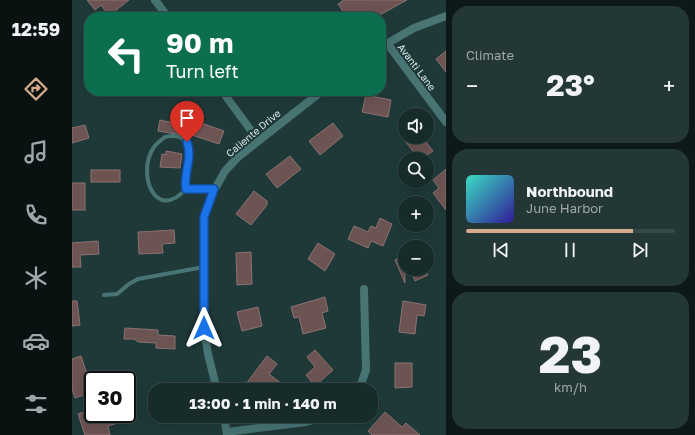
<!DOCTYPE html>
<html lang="en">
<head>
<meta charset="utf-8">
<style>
	body { margin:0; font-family:"Golos Text",sans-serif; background:#243737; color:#f1f3f6; height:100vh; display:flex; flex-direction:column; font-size:15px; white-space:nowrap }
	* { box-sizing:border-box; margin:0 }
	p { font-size:13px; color:#9ea7a9 }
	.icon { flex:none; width:22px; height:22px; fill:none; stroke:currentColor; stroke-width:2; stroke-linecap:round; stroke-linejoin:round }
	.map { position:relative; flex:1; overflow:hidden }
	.side { display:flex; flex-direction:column; gap:6px; padding:6px; background:#0d1818; width:249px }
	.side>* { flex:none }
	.hud { position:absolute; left:12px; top:12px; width:302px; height:84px; border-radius:16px; box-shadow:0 4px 16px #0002,0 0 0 1px #364747; background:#0b6e4f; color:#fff; overflow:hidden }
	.controls { position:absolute; left:326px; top:108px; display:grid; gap:8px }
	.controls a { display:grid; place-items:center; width:36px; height:36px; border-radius:50%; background:#172b2b; box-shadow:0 4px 16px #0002,0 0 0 1px #364747; font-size:20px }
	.speed { position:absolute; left:12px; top:371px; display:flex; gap:8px; font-size:20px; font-weight:700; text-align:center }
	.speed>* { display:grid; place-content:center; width:52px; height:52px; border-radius:50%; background:#172b2b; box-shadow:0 4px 16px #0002,0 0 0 1px #364747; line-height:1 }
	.speed .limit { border:2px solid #111; border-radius:6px; background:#fff; color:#111 }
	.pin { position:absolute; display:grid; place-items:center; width:34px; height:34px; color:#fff; margin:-41px -17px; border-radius:50% 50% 50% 0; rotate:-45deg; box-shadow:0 0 4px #0007 }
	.pin .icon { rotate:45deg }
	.me { position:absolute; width:44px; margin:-22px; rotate:0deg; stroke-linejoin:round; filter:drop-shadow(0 0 3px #0008) }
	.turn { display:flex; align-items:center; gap:14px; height:84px; padding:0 16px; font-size:18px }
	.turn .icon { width:52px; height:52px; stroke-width:2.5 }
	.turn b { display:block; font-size:28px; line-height:34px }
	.big { font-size:30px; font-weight:700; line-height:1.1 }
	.side .card { flex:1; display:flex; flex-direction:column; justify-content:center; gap:6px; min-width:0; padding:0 14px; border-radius:16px; background:#243737 }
	.side .dial { align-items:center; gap:0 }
	.dial b { font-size:52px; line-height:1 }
	.song { display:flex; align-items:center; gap:12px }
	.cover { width:48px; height:48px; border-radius:6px; background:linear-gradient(135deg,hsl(170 70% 55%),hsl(250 70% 35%)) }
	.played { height:4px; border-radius:2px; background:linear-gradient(90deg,#d6ab8b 80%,#364747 80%) }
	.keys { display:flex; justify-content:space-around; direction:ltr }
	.heat { display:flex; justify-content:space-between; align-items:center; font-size:22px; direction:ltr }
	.trip { position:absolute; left:76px; top:383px; width:230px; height:40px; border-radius:16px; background:#172b2b; box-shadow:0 4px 16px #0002,0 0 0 1px #364747; font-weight:700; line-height:40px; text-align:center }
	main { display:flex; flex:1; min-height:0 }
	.dock { display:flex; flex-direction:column; width:72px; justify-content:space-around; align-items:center; background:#091111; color:#9ea7a9 }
	.dock .icon { width:28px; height:28px }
	.dock .active { color:#d6ab8b }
	.dock b { font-size:18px; color:#f1f3f6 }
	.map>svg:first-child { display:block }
</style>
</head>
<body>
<main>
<nav class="dock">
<b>12:59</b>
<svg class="icon active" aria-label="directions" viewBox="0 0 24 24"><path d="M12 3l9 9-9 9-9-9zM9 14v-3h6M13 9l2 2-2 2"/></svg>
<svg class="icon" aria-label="music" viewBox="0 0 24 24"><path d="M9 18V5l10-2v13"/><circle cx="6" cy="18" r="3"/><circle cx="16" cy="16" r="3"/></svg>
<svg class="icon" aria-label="phone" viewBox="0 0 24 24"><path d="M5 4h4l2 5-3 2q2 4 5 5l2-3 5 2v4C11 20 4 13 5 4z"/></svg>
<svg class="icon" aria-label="climate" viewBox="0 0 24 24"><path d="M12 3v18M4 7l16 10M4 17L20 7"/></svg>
<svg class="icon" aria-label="car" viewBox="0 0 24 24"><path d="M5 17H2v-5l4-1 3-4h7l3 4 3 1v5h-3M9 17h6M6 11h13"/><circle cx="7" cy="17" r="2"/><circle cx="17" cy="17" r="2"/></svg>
<svg class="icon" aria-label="filters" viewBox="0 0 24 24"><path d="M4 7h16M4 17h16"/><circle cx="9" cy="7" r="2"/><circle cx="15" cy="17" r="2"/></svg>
</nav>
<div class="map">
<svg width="374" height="435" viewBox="0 0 374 435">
	<rect width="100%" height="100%" fill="#1f3939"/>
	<!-- building -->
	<g fill="#6c5453" stroke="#8c7271">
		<polygon points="15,0 57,0 37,16 29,5 23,10"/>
		<polygon points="272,0 335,0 304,17 275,17 266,4"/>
		<polygon points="374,51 374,72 364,59"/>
		<polygon points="294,95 319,100 316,117 290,112"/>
		<polygon points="88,120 124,128 126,122 152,131 147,144 111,132 110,135 86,131"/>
		<polygon points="261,123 271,136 248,155 237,141"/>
		<polygon points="13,125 17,138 0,143 0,128"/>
		<polygon points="330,137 350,137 361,151 350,159 347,159"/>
		<polygon points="94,151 110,154 108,168 88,167 90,154 94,155"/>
		<polygon points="218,156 229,169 205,188 194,174"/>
		<polygon points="374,169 374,210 361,193 367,188 361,180"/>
		<rect x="19" y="170" width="29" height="12"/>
		<rect x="0" y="183" width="13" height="27"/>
		<polygon points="182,191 195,201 195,205 179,225 164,214"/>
		<polygon points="308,218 320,224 311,246 299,241 296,248 276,239 282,226 296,232 299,226 304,228"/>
		<polygon points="102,230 103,243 90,244 91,253 67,254 66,232"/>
		<polygon points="26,241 27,254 8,255 9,267 0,267 0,243"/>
		<polygon points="246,243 263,254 253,271 236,259"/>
		<polygon points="179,252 180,284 165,285 164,253"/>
		<polygon points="333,255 333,283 323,260"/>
		<polygon points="338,269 353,269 356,275 343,281"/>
		<polygon points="253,297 256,311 250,313 254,328 231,334 227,317 222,318 219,307"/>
		<polygon points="0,301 5,301 8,325 0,326"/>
		<polygon points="331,301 354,305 352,316 345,315 343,334 327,332"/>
		<polygon points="186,307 190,326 170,331 165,312"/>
		<polygon points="53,328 86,330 86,335 103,336 103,349 84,348 84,343 66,342 62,339 52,339"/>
		<polygon points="243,350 261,370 243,386 234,375 243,367 235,357"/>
		<polygon points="9,356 21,392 3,398 0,389 0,359"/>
		<polygon points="195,356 205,364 197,374 210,384 206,390 182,390 174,384"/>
		<polygon points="323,363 340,363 340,387 323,388"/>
		<polygon points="21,409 21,414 40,414 43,424 36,426 38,435 13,435 6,414"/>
		<polygon points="313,412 330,427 334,423 348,435 300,435 296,431"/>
	</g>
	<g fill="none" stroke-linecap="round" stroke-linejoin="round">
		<!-- service -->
		<g stroke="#487474" stroke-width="4">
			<path d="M 114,189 C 114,186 112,182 112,179 C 113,174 117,169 117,164 C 120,146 114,132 93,137 C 89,140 85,143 82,147 C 64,173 83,223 114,189 L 142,189"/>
			<polyline points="32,295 45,294 57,284 66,279 132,267"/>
		</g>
		<!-- minor -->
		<g stroke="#487474" stroke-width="8">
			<polyline points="83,0 96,17"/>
			<polyline points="315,43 374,122"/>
			<polyline points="309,47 342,28 374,16"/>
			<polyline points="150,91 186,140"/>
			<polyline points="145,390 136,354 132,328 132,217 138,198 153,171 166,157 250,91"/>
			<polyline points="287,390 294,370 292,289"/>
			<polyline points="152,416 155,435"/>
			<polyline points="155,432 234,422 257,416"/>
		</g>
	</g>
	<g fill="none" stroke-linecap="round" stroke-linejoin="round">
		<!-- route casing -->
		<g stroke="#114b97" stroke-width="10">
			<path id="route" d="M 115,142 C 121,159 111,173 114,189 L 142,189 L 132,217 L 132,328"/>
		</g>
		<!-- route -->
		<use href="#route" stroke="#1a73e8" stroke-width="7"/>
	</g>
	<g text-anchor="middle" stroke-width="4" stroke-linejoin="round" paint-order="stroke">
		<!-- street labels -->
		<g font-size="10" fill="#d7e6e6" stroke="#1f3939">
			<text transform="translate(345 67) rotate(53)" y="4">Avanti Lane</text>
			<text transform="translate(181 133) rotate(-40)" y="4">Caliente Drive</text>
		</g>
	</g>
</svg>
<div class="controls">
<a><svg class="icon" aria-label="sound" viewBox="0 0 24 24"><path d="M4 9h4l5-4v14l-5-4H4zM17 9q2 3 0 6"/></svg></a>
<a><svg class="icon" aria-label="search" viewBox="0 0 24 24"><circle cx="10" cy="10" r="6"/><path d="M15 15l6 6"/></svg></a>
<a>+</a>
<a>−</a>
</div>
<div class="speed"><div class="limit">30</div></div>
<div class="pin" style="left:115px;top:142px;background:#d93025"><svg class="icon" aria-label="arrive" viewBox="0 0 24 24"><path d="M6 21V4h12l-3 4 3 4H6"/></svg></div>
<svg class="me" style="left:132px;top:328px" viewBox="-20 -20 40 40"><path d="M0-17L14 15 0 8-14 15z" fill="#1a73e8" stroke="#fff" stroke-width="4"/></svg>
<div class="trip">13:00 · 1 min · 140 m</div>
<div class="hud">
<div class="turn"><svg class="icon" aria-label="left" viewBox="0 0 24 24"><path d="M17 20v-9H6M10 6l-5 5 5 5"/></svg><div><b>90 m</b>Turn left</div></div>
</div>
</div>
<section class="side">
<div class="card"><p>Climate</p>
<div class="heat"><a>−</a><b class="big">23°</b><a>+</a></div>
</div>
<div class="card">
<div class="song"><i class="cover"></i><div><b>Northbound</b><p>June Harbor</p></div></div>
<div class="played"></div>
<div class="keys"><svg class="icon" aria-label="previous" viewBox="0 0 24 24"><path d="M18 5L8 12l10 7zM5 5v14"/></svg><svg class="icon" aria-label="pause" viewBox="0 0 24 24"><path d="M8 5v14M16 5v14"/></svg><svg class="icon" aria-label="next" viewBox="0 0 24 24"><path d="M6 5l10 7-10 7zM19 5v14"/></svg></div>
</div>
<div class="card dial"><b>23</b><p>km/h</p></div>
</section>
</main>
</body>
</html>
